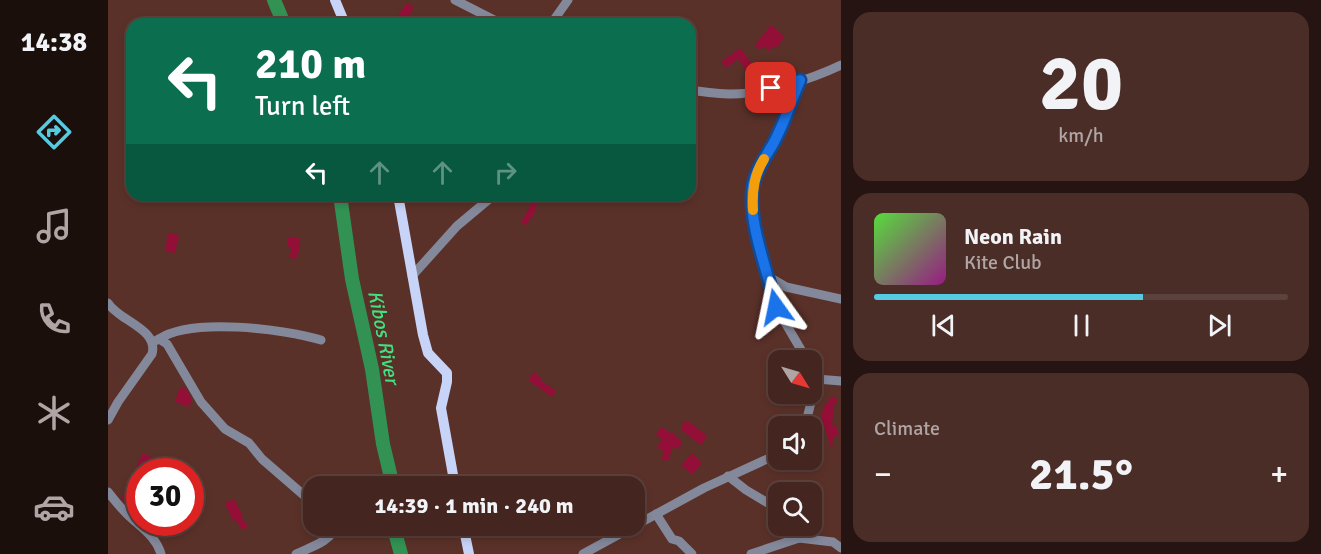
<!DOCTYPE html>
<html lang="en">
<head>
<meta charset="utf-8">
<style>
	body { margin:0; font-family:Signika,sans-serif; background:#4b2d28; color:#f1f3f6; height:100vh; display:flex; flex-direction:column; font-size:22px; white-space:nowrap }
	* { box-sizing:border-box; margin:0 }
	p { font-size:20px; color:#afa5a4 }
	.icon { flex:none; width:33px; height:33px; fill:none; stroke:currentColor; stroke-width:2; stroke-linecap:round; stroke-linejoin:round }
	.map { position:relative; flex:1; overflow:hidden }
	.drawer { display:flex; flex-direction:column; gap:12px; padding:12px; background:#251411; width:480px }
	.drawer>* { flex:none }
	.banner { position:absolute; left:18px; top:18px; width:570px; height:183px; border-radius:18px; box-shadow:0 3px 9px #0003,0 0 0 2px #5c423d; background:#0b6e4f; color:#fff; overflow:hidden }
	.needle { width:39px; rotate:127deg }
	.fabs { position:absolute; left:660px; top:350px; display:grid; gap:12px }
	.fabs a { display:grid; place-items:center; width:54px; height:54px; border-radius:12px; background:#44251f; box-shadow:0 3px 9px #0003,0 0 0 2px #5c423d; font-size:30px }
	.speed { position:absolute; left:18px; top:458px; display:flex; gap:12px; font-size:30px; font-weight:700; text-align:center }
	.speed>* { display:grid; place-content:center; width:78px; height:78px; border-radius:50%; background:#44251f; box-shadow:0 3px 9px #0003,0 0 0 2px #5c423d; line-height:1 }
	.speed .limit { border:9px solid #d22; background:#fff; color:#111 }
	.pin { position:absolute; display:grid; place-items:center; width:51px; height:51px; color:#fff; margin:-26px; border-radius:12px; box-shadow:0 3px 9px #0006 }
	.me { position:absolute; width:66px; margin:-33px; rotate:348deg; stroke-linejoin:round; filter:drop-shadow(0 0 4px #0008) }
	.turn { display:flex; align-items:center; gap:21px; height:126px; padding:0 30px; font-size:27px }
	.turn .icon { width:78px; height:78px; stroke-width:2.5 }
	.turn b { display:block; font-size:42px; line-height:51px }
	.lanes { display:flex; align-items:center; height:57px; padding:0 30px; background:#0003; justify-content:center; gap:30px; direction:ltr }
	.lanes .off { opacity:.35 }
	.big { font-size:45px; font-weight:700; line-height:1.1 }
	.drawer .tile { flex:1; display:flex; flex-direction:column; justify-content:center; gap:9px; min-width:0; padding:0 21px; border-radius:18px; background:#4b2d28 }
	.drawer .dial { align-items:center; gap:0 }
	.dial b { font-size:78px; line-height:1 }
	.song { display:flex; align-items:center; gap:18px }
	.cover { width:72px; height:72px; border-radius:9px; background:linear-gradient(135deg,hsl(110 70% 55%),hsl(310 70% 35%)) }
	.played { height:6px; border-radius:3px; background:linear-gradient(90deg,#55cae0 65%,#5c423d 65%) }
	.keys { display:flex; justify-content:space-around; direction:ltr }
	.heat { display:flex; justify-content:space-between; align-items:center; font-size:33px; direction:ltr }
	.trip { position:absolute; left:195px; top:476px; width:342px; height:60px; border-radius:18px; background:#44251f; box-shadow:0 3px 9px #0003,0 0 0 2px #5c423d; font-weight:700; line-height:60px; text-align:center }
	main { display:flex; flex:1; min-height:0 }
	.tab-bar { display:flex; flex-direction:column; width:108px; justify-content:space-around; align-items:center; background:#1b0f0c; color:#afa5a4 }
	.tab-bar .icon { width:42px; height:42px }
	.tab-bar .on { color:#55cae0 }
	.tab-bar b { font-size:27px; color:#f1f3f6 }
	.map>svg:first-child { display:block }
</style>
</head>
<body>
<main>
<nav class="tab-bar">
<b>14:38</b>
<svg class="icon on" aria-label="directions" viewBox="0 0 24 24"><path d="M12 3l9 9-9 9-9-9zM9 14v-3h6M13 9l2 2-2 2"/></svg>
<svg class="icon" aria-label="music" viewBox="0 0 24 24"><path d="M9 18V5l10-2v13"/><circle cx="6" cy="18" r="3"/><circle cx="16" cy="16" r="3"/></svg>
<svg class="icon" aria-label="phone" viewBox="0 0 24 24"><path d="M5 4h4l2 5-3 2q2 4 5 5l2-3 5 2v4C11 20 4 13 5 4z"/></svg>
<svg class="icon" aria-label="climate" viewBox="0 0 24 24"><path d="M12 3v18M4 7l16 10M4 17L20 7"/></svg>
<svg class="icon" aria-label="car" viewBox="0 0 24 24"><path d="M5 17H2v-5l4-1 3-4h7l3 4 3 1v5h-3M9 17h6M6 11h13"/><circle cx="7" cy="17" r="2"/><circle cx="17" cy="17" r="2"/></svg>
</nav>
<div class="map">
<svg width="733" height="554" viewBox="0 0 733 554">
	<rect width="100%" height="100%" fill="#5a3129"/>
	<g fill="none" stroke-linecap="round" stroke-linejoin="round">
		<!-- river -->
		<g stroke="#319254" stroke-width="14">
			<polyline points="166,0 176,24"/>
			<polyline points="232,195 244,279 264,369 275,444 285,486"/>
			<polyline points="285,525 293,554"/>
		</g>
	</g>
	<!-- building -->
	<g fill="#930f37">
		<polygon points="299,3 306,7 296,24 284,24"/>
		<polygon points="663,25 677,37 668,48 665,46 661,51 656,46 652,50 647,45"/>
		<polygon points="632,48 648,69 641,74 630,59 618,68 613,62"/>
		<polygon points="424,202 429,204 424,219 422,218 419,225 413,223"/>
		<polygon points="60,233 71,235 67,253 57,251"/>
		<polygon points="180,238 192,238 192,248 188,259 181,257 184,248 180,248"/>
		<polygon points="426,372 434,379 432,380 448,391 444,397 420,380"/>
		<polygon points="72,387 78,389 84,399 81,407 67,402"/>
		<polygon points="724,396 730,400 726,405 724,425 727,424 731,435 725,437 724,450 715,423 713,423 715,408"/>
		<polygon points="576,421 583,423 599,436 593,445 573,430"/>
		<polygon points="553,427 563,433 564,432 574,442 571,449 565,447 560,461 553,459 556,451 549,448 554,439 548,435"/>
		<polygon points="35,453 47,459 42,471 32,471 32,500 26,508 13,498 27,480 23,478"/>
		<polygon points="584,453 594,463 584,475 573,465"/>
		<polygon points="126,499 135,516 133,517 140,526 135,530 127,520 125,521 117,503"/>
	</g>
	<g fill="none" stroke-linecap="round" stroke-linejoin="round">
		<!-- minor -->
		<g stroke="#83899b" stroke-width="9">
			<polyline points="347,0 394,24"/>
			<polyline points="443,24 460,0"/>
			<polyline points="692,80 665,143 650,168 645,186 645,207 649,240 668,307 699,360"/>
			<path d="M 582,90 C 596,92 610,94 624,94 C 657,94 704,79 733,65"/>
			<polyline points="582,116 585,119 585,124 582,128"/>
			<polyline points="304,276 349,226 386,195"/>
			<polyline points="661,277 678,287 733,299"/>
			<path d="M 0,303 C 11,321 51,329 44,354 L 10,402 L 0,420"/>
			<path d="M 51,339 C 83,317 176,329 213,340"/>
			<polyline points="45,342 51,339 59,344 93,402 117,429 141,443 154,459 206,504"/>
			<polyline points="709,379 733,381"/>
			<polyline points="697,426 709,379 704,367"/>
			<polyline points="620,476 638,490 670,509"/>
			<path d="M 0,492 C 6,500 12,507 19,514 C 32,527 48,536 53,554"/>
			<polyline points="548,514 564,539 571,541 584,554"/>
			<polyline points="677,525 691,538 725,542 733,548"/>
			<path d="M 188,554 C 201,548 226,540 228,525"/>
			<polyline points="475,554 596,488 670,454"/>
			<polyline points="643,554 691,538"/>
		</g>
		<!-- major -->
		<g stroke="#c8d3f8" stroke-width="10">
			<polyline points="227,0 237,24"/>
			<polyline points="290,195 315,335 320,353 339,373 339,382 333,408 347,486"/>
			<polyline points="355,525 361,554"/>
		</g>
	</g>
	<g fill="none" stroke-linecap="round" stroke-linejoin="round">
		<!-- route casing -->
		<g stroke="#114b97" stroke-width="15">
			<path id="route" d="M 663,88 L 692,80 C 683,102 676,124 665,144 C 657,158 648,170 645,185 C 639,221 660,272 668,307"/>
		</g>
		<!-- route -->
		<use href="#route" stroke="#1a73e8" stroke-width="10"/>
		<!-- slow -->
		<path stroke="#f59e0b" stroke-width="10" d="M 645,210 C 644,191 646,175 656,159"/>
	</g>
	<g text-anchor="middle" stroke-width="6" stroke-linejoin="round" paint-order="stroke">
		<!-- water labels -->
		<g font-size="20" font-style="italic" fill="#3fe481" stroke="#5a3129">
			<text transform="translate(276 337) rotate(79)" y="7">Kibos River</text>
		</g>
	</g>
</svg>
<div class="fabs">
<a><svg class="needle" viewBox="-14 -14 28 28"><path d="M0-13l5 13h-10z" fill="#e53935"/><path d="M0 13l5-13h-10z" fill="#afa5a4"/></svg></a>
<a><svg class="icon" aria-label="sound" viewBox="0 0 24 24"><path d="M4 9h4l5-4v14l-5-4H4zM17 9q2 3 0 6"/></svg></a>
<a><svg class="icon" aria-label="search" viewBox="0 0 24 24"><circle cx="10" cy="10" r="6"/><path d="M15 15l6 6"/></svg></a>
</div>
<div class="speed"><div class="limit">30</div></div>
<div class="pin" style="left:663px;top:88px;background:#d93025"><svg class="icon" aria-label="arrive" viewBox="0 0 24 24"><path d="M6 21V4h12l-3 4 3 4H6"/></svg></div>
<svg class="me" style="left:668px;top:307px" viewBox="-20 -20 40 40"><path d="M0-17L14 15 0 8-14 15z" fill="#1a73e8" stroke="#fff" stroke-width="4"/></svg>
<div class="trip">14:39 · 1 min · 240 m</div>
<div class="banner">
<div class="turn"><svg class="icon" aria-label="left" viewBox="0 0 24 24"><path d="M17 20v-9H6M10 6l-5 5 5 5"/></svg><div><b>210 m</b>Turn left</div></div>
<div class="lanes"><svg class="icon" aria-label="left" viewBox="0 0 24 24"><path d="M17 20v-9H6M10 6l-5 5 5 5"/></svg><svg class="icon off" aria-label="ahead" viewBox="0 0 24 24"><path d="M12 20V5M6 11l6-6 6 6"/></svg><svg class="icon off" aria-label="ahead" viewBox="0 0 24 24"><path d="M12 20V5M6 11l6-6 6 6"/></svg><svg class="icon off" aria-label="right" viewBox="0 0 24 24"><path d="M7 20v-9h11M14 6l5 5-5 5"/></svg></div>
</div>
</div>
<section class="drawer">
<div class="tile dial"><b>20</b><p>km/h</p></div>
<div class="tile">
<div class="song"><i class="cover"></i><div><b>Neon Rain</b><p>Kite Club</p></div></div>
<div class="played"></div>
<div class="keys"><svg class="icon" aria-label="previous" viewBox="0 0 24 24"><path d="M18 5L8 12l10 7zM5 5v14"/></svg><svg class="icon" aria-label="pause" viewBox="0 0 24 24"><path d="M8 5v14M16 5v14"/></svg><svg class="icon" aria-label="next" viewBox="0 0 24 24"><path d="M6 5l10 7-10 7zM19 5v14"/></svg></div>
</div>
<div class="tile"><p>Climate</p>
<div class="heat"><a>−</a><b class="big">21.5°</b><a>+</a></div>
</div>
</section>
</main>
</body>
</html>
